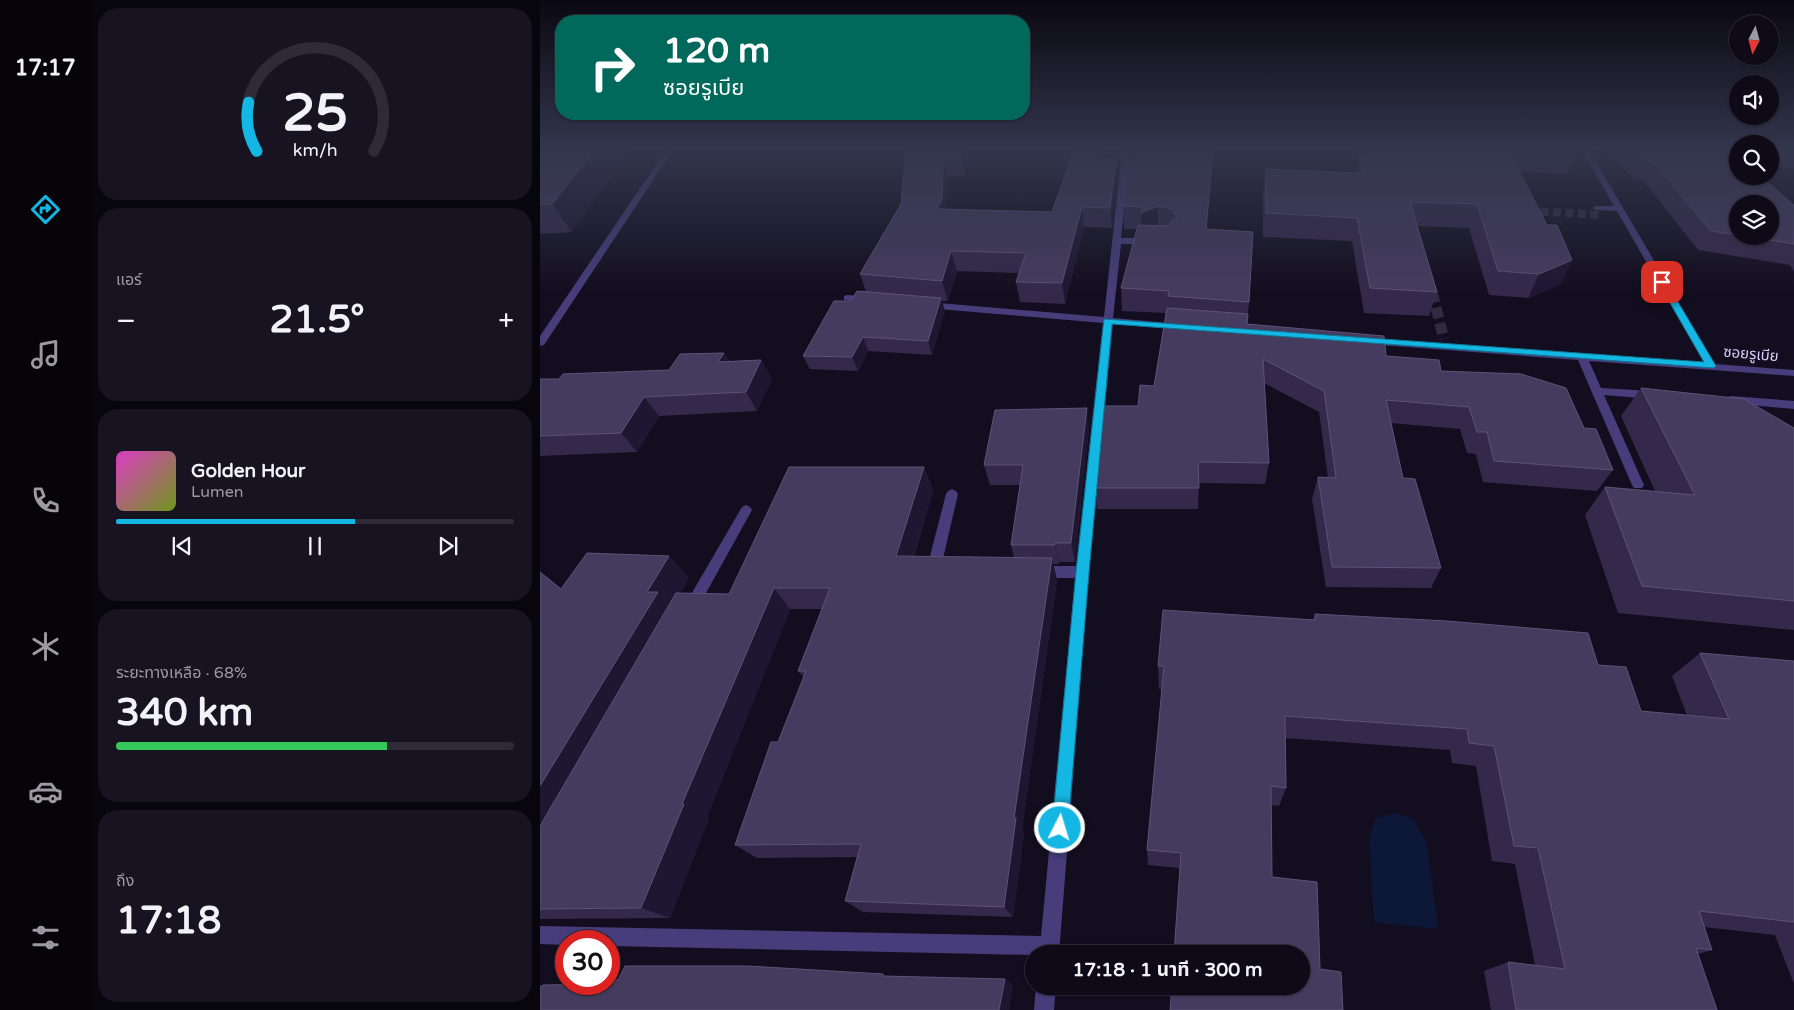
<!DOCTYPE html>
<html lang="th">
<head>
<meta charset="utf-8">
<style>
	body { margin:0; font-family:"Varela Round","Noto Sans Thai",sans-serif; background:#171320; color:#f1f3f6; height:100vh; display:flex; flex-direction:column; font-size:19px; white-space:nowrap }
	* { box-sizing:border-box; margin:0 }
	p { font-size:16px; color:#9b9aa1 }
	.icon { flex:none; width:28px; height:28px; fill:none; stroke:currentColor; stroke-width:2; stroke-linecap:round; stroke-linejoin:round }
	.map { position:relative; flex:1; overflow:hidden }
	.drawer { display:flex; flex-direction:column; gap:8px; padding:8px; background:#08060d; width:450px }
	.drawer>* { flex:none }
	.top-card { position:absolute; left:15px; top:15px; width:475px; height:105px; border-radius:20px; box-shadow:0 1px 4px #0004,0 0 0 1px #2e2b36; background:#00695c; color:#fff; overflow:hidden }
	.needle { width:32px; rotate:186deg }
	.controls { position:absolute; left:1189px; top:15px; display:grid; gap:10px }
	.controls a { display:grid; place-items:center; width:50px; height:50px; border-radius:50%; background:#0e0a17; box-shadow:0 1px 4px #0004,0 0 0 1px #2e2b36; font-size:25px }
	.speed { position:absolute; left:15px; top:930px; display:flex; gap:10px; font-size:25px; font-weight:700; text-align:center }
	.speed>* { display:grid; place-content:center; width:65px; height:65px; border-radius:50%; background:#0e0a17; box-shadow:0 1px 4px #0004,0 0 0 1px #2e2b36; line-height:1 }
	.speed .limit { border:8px solid #d22; background:#fff; color:#111 }
	.pin { position:absolute; display:grid; place-items:center; width:42px; height:42px; color:#fff; margin:-21px; border-radius:10px; box-shadow:0 2px 8px #0006 }
	.me { position:absolute; width:55px; margin:-28px; rotate:5deg; stroke-linejoin:round; filter:drop-shadow(0 0 4px #0008) }
	.turn { display:flex; align-items:center; gap:18px; height:105px; padding:0 25px; font-size:22px }
	.turn .icon { width:65px; height:65px; stroke-width:2.5 }
	.turn b { display:block; font-size:35px; line-height:42px }
	.big { font-size:38px; font-weight:700; line-height:1.1 }
	.drawer .tile { flex:1; display:flex; flex-direction:column; justify-content:center; gap:8px; min-width:0; padding:0 18px; border-radius:20px; background:#171320 }
	.drawer .dial { align-items:center; gap:0 }
	.dial svg { height:130px; overflow:visible; fill:none; stroke:#2e2b36; stroke-width:7; stroke-linecap:round; text-anchor:middle }
	.dial text { fill:#f1f3f6; stroke:none }
	.song { display:flex; align-items:center; gap:15px }
	.cover { width:60px; height:60px; border-radius:8px; background:linear-gradient(135deg,hsl(310 70% 55%),hsl(80 70% 35%)) }
	.played { height:5px; border-radius:2px; background:linear-gradient(90deg,#14b7e3 60%,#2e2b36 60%) }
	.keys { display:flex; justify-content:space-around; direction:ltr }
	.heat { display:flex; justify-content:space-between; align-items:center; font-size:28px; direction:ltr }
	.charge { height:8px; border-radius:4px; background:linear-gradient(90deg,#34c759 68%,#2e2b36 0) }
	.trip { position:absolute; left:485px; top:945px; width:285px; height:50px; border-radius:25px; background:#0e0a17; box-shadow:0 1px 4px #0004,0 0 0 1px #2e2b36; font-weight:700; line-height:50px; text-align:center }
	main { display:flex; flex:1; min-height:0 }
	.tabs { display:flex; flex-direction:column; width:90px; justify-content:space-around; align-items:center; background:#060409; color:#9b9aa1 }
	.tabs .icon { width:35px; height:35px }
	.tabs .selected { color:#14b7e3 }
	.tabs b { font-size:22px; color:#f1f3f6 }
	.map>svg:first-child { display:block }
</style>
</head>
<body>
<main>
<nav class="tabs">
<b>17:17</b>
<svg class="icon selected" aria-label="directions" viewBox="0 0 24 24"><path d="M12 3l9 9-9 9-9-9zM9 14v-3h6M13 9l2 2-2 2"/></svg>
<svg class="icon" aria-label="music" viewBox="0 0 24 24"><path d="M9 18V5l10-2v13"/><circle cx="6" cy="18" r="3"/><circle cx="16" cy="16" r="3"/></svg>
<svg class="icon" aria-label="phone" viewBox="0 0 24 24"><path d="M5 4h4l2 5-3 2q2 4 5 5l2-3 5 2v4C11 20 4 13 5 4z"/></svg>
<svg class="icon" aria-label="climate" viewBox="0 0 24 24"><path d="M12 3v18M4 7l16 10M4 17L20 7"/></svg>
<svg class="icon" aria-label="car" viewBox="0 0 24 24"><path d="M5 17H2v-5l4-1 3-4h7l3 4 3 1v5h-3M9 17h6M6 11h13"/><circle cx="7" cy="17" r="2"/><circle cx="17" cy="17" r="2"/></svg>
<svg class="icon" aria-label="filters" viewBox="0 0 24 24"><path d="M4 7h16M4 17h16"/><circle cx="9" cy="7" r="2"/><circle cx="15" cy="17" r="2"/></svg>
</nav>
<section class="drawer">
<div class="tile dial"><svg viewBox="0 0 100 80">
<path d="M14 69A42 42 0 1 1 86 69"/>
<path d="M14 69A42 42 0 0 1 9 39" stroke="#14b7e3"/>
<text x="50" y="56" font-size="32" font-weight="700">25</text>
<text x="50" y="72" font-size="11">km/h</text>
</svg></div>
<div class="tile"><p>แอร์</p>
<div class="heat"><a>−</a><b class="big">21.5°</b><a>+</a></div>
</div>
<div class="tile">
<div class="song"><i class="cover"></i><div><b>Golden Hour</b><p>Lumen</p></div></div>
<div class="played"></div>
<div class="keys"><svg class="icon" aria-label="previous" viewBox="0 0 24 24"><path d="M18 5L8 12l10 7zM5 5v14"/></svg><svg class="icon" aria-label="pause" viewBox="0 0 24 24"><path d="M8 5v14M16 5v14"/></svg><svg class="icon" aria-label="next" viewBox="0 0 24 24"><path d="M6 5l10 7-10 7zM19 5v14"/></svg></div>
</div>
<div class="tile"><p>ระยะทางเหลือ · 68%</p><b class="big">340 km</b><div class="charge"></div></div>
<div class="tile"><p>ถึง</p><b class="big">17:18</b></div>
</section>
<div class="map">
<svg width="1254" height="1010" viewBox="0 0 1254 1010">
	<rect width="100%" height="100%" fill="#130e1f"/>
	<!-- water -->
	<polygon fill="#0d1839" points="854,813 873,819 887,844 898,929 834,922 829,837 836,818"/>
	<g fill="none" stroke-linecap="round" stroke-linejoin="round">
		<!-- minor-tunnel-far1 -->
		<polyline stroke="#312b40" stroke-width="8" stroke-dasharray="8 4.5" stroke-linecap="butt" points="988,211 1061,215"/>
		<!-- minor-tunnel -->
		<polyline stroke="#312b40" stroke-width="11" stroke-dasharray="11 5" stroke-linecap="butt" points="892,292 904,339"/>
		<!-- minor -->
		<g fill="#463d7a" fill-rule="evenodd">
			<polygon points="126,150 133,150 4,345 0,346 0,336"/>
			<polygon points="582,150 590,150 581,238 601,238 608,233 612,236 603,244 581,244 573,318 641,324 646,327 641,330 573,324 549,572 519,954 494,955 69,946 69,941 26,941 26,945 0,944 0,926 501,936 535,578 500,578 495,576 493,572 495,568 500,566 536,566 563,323 387,308 382,305 387,302 564,317"/>
			<polygon points="1042,150 1049,150 1175,364 1254,370 1254,376 1049,361 1061,388 1112,391 1117,395 1112,399 1064,395 1104,485 1102,488 1094,488 1092,485 1038,360 828,344 823,341 828,338 1164,363 1077,211 1056,210 1052,208 1056,206 1074,206"/>
			<polygon points="307,295 330,297 335,300 330,303 304,300 304,296"/>
			<polygon points="1192,396 1254,401 1254,409 1188,403 1187,400 1188,397"/>
			<path d="M 412,489 L 416,491 L 418,494 L 402,563 L 407,570 L 405,574 C 396,577 392,571 388,564 L 406,494 L 408,491 Z"/>
			<polygon points="206,505 210,507 212,510 156,611 151,613 146,611 144,607 146,603 202,507"/>
			<polygon points="496,986 516,986 514,1010 494,1010"/>
		</g>
	</g>
	<!-- wall -->
	<g fill="#34294b" fill-rule="evenodd">
		<polygon points="0,150 32,232 0,234"/>
		<polygon points="366,150 430,150 425,175 408,177 407,210 512,212 534,150 561,150 561,159 577,178 572,228 544,227 525,304 480,302 476,282 479,273 417,271 408,301 402,301 405,311 392,355 328,351 318,371 270,369 263,356 311,301 326,292 320,274 361,204"/>
		<polygon points="818,150 1036,150 1037,152 1027,174 979,172 1021,284 988,298 949,295 929,228 877,226 897,292 889,316 824,313 812,241 723,237 723,192 726,169 817,173 819,159"/>
		<path d="M 1064,150 L 1190,150 L 1254,205 L 1254,272 L 1250,265 L 1158,250 L 1103,180 L 1094,179 ZM 1198,204 L 1230,236 L 1198,236 Z"/>
		<polygon points="1230,150 1254,150 1254,168 1230,166"/>
		<polygon points="588,157 667,229 709,302 707,324 846,356 901,371 1044,428 1073,470 1057,491 943,482 936,454 927,453 920,429 851,423 863,478 901,568 891,588 786,587 772,499 778,477 788,478 779,412 724,383 729,463 725,484 659,483 658,509 557,509 554,488 598,406 614,386 626,313 582,311 581,288 597,229 584,229 583,206"/>
		<polygon points="184,353 189,361 221,360 232,379 217,411 119,416 97,452 0,456 0,379 19,379 129,370"/>
		<polygon points="1101,388 1254,428 1254,630 1078,613 1045,515 1065,487 1115,491 1081,416"/>
		<polygon points="549,428 535,562 519,562 519,564 513,564 517,580 482,829 484,832 473,917 323,912 305,901 317,857 217,858 195,845 238,742 264,677 258,671 282,609 250,609 167,817 169,818 130,918 0,919 0,572 21,589 129,556 149,578 140,593 189,594 384,467 393,490 374,556 474,558 471,545 480,485 450,485 444,465"/>
		<polygon points="775,614 1058,665 1101,711 1147,715 1132,676 1160,653 1254,661 1254,984 1235,935 1164,927 1172,950 1158,954 1177,1010 951,1010 944,971 968,962 995,965 975,864 952,861 936,766 912,763 910,750 745,738 746,788 739,806 731,805 732,877 780,969 803,1010 640,868 608,865 607,850 622,689 619,689 618,666 773,620"/>
	</g>
	<!-- shaded-wall -->
	<g fill="#1f1632">
		<polygon points="55,150 91,150 32,232 12,204"/>
		<polygon points="422,150 430,150 425,175 421,156"/>
		<polygon points="557,150 561,150 561,156 556,177 555,158"/>
		<polygon points="673,150 674,150 665,252 666,229"/>
		<polygon points="403,158 408,177 407,218 397,209"/>
		<polygon points="576,159 577,178 572,228 570,208"/>
		<polygon points="618,206 618,228 602,236 601,213"/>
		<polygon points="542,207 544,227 525,304 522,283"/>
		<polygon points="411,251 417,271 408,301 402,281"/>
		<polygon points="1032,260 1021,284 988,298 999,274"/>
		<polygon points="401,298 405,311 392,355 388,341"/>
		<polygon points="323,337 328,351 318,371 312,357"/>
		<polygon points="184,353 195,372 178,362"/>
		<polygon points="221,360 232,379 217,411 206,392"/>
		<polygon points="104,397 119,416 97,452 81,433"/>
		<polygon points="547,408 549,428 535,562 531,543"/>
		<polygon points="384,467 393,490 367,577 356,556"/>
		<polygon points="515,543 519,562 519,564 515,545"/>
		<polygon points="129,556 149,578 132,607 0,856 0,786 107,592"/>
		<polygon points="512,558 517,580 482,829 484,832 473,917 464,907 474,818"/>
		<polygon points="234,588 250,609 167,817 169,818 130,918 101,908 142,804"/>
		<polygon points="465,979 473,985 469,1010 459,1010"/>
	</g>
	<!-- building -->
	<g fill="#453b5e" stroke="#5d5277">
		<polygon points="0,150 55,150 12,204 0,204"/>
		<polygon points="366,150 422,150 421,156 403,158 402,199 397,209 512,212 534,150 557,150 555,158 576,159 570,208 542,207 522,283 476,282 486,253 411,251 402,281 320,274 361,204"/>
		<polygon points="603,150 673,150 666,229 713,232 709,302 628,296 629,291 581,288 598,225 627,226 637,217 632,209 618,206 601,213 603,207 583,206 588,157 601,157"/>
		<polygon points="827,150 968,150 1007,225 1017,225 1032,260 999,274 958,271 937,204 870,202 897,292 830,288 817,218 726,213 726,169 823,173 820,157 828,158"/>
		<polygon points="1008,150 1036,150 1037,152"/>
		<polygon points="1092,150 1190,150 1198,157 1198,176 1220,176 1254,205 1254,244 1205,236 1230,236 1230,204 1198,204 1198,235 1171,231 1113,162 1104,160"/>
		<polygon points="317,291 401,298 388,341 323,337 312,357 263,356 294,301 311,301"/>
		<polygon points="627,308 708,314 707,324 844,336 846,356 899,360 901,371 981,374 1026,388 1044,428 1056,429 1073,470 954,461 947,432 937,432 929,407 846,400 863,478 875,479 901,568 792,567 778,477 796,478 784,391 723,359 729,463 658,462 659,488 554,488 563,406 598,406 600,385 614,386"/>
		<polygon points="184,353 178,362 221,360 206,392 104,397 81,433 0,436 0,379 19,379 23,374 129,370 140,354"/>
		<polygon points="1101,388 1204,399 1254,428 1254,601 1102,586 1065,487 1155,495"/>
		<polygon points="547,408 531,543 515,543 515,545 471,545 483,465 444,465 455,410"/>
		<polygon points="249,467 384,467 356,556 512,558 474,818 476,818 464,907 305,901 321,844 195,845 231,742 238,742 266,671 258,671 290,588 234,588 142,804 144,804 101,908 0,909 0,826 136,593 189,594"/>
		<polygon points="47,553 129,556 107,592 118,592 0,786 0,572 21,589"/>
		<polygon points="623,610 775,620 775,614 907,621 1048,633 1058,665 1086,667 1101,711 1189,719 1160,653 1254,661 1254,922 1159,911 1172,950 1156,948 1177,1010 976,1010 968,962 1025,969 998,848 974,846 954,746 929,743 927,729 745,716 746,788 731,786 732,877 777,882 780,969 801,972 803,1010 630,1010 632,986 761,986 761,954 634,954 641,853 607,850 624,666 618,666"/>
		<polygon points="85,966 208,966 343,974 343,976 465,979 459,1010 0,1010 0,987 3,985 69,984 69,983 74,983 75,980 78,980"/>
	</g>
	<!-- sky -->
	<linearGradient id="sky" x2="0" y2="1"><stop stop-color="#0a0811"/><stop offset="0.51" stop-color="#33364d"/><stop offset="1" stop-color="#33364d" stop-opacity="0"/></linearGradient>
	<rect width="1254" height="292" fill="url(#sky)"/>
	<!-- route -->
	<polygon fill="#14b7e3" stroke="#0d7794" points="1122,280 1126,282 1176,366 1174,368 572,324 549,572 528,828 526,834 520,836 514,834 512,828 536,572 564,319 1164,362 1118,282"/>
	<g text-anchor="middle" stroke-width="5" stroke-linejoin="round" paint-order="stroke">
		<!-- street labels -->
		<g font-size="15" fill="#dad0fb" stroke="#130e1f">
			<text transform="translate(1211 354) rotate(5)" y="5">ซอยรูเบีย</text>
		</g>
	</g>
</svg>
<div class="controls">
<a><svg class="needle" viewBox="-14 -14 28 28"><path d="M0-13l5 13h-10z" fill="#e53935"/><path d="M0 13l5-13h-10z" fill="#9b9aa1"/></svg></a>
<a><svg class="icon" aria-label="sound" viewBox="0 0 24 24"><path d="M4 9h4l5-4v14l-5-4H4zM17 9q2 3 0 6"/></svg></a>
<a><svg class="icon" aria-label="search" viewBox="0 0 24 24"><circle cx="10" cy="10" r="6"/><path d="M15 15l6 6"/></svg></a>
<a><svg class="icon" aria-label="layers" viewBox="0 0 24 24"><path d="M12 4l9 5-9 5-9-5zM3 14l9 5 9-5"/></svg></a>
</div>
<div class="speed"><div class="limit">30</div></div>
<div class="pin" style="left:1122px;top:282px;background:#d93025"><svg class="icon" aria-label="arrive" viewBox="0 0 24 24"><path d="M6 21V4h12l-3 4 3 4H6"/></svg></div>
<svg class="me" style="left:520px;top:828px" viewBox="-20 -20 40 40"><circle r="17" fill="#14b7e3" stroke="#fff" stroke-width="3"/><path d="M0-11L8 9 0 5-8 9z" fill="#fff"/></svg>
<div class="trip">17:18 · 1 นาที · 300 m</div>
<div class="top-card">
<div class="turn"><svg class="icon" aria-label="right" viewBox="0 0 24 24"><path d="M7 20v-9h11M14 6l5 5-5 5"/></svg><div><b>120 m</b>ซอยรูเบีย</div></div>
</div>
</div>
</main>
</body>
</html>
